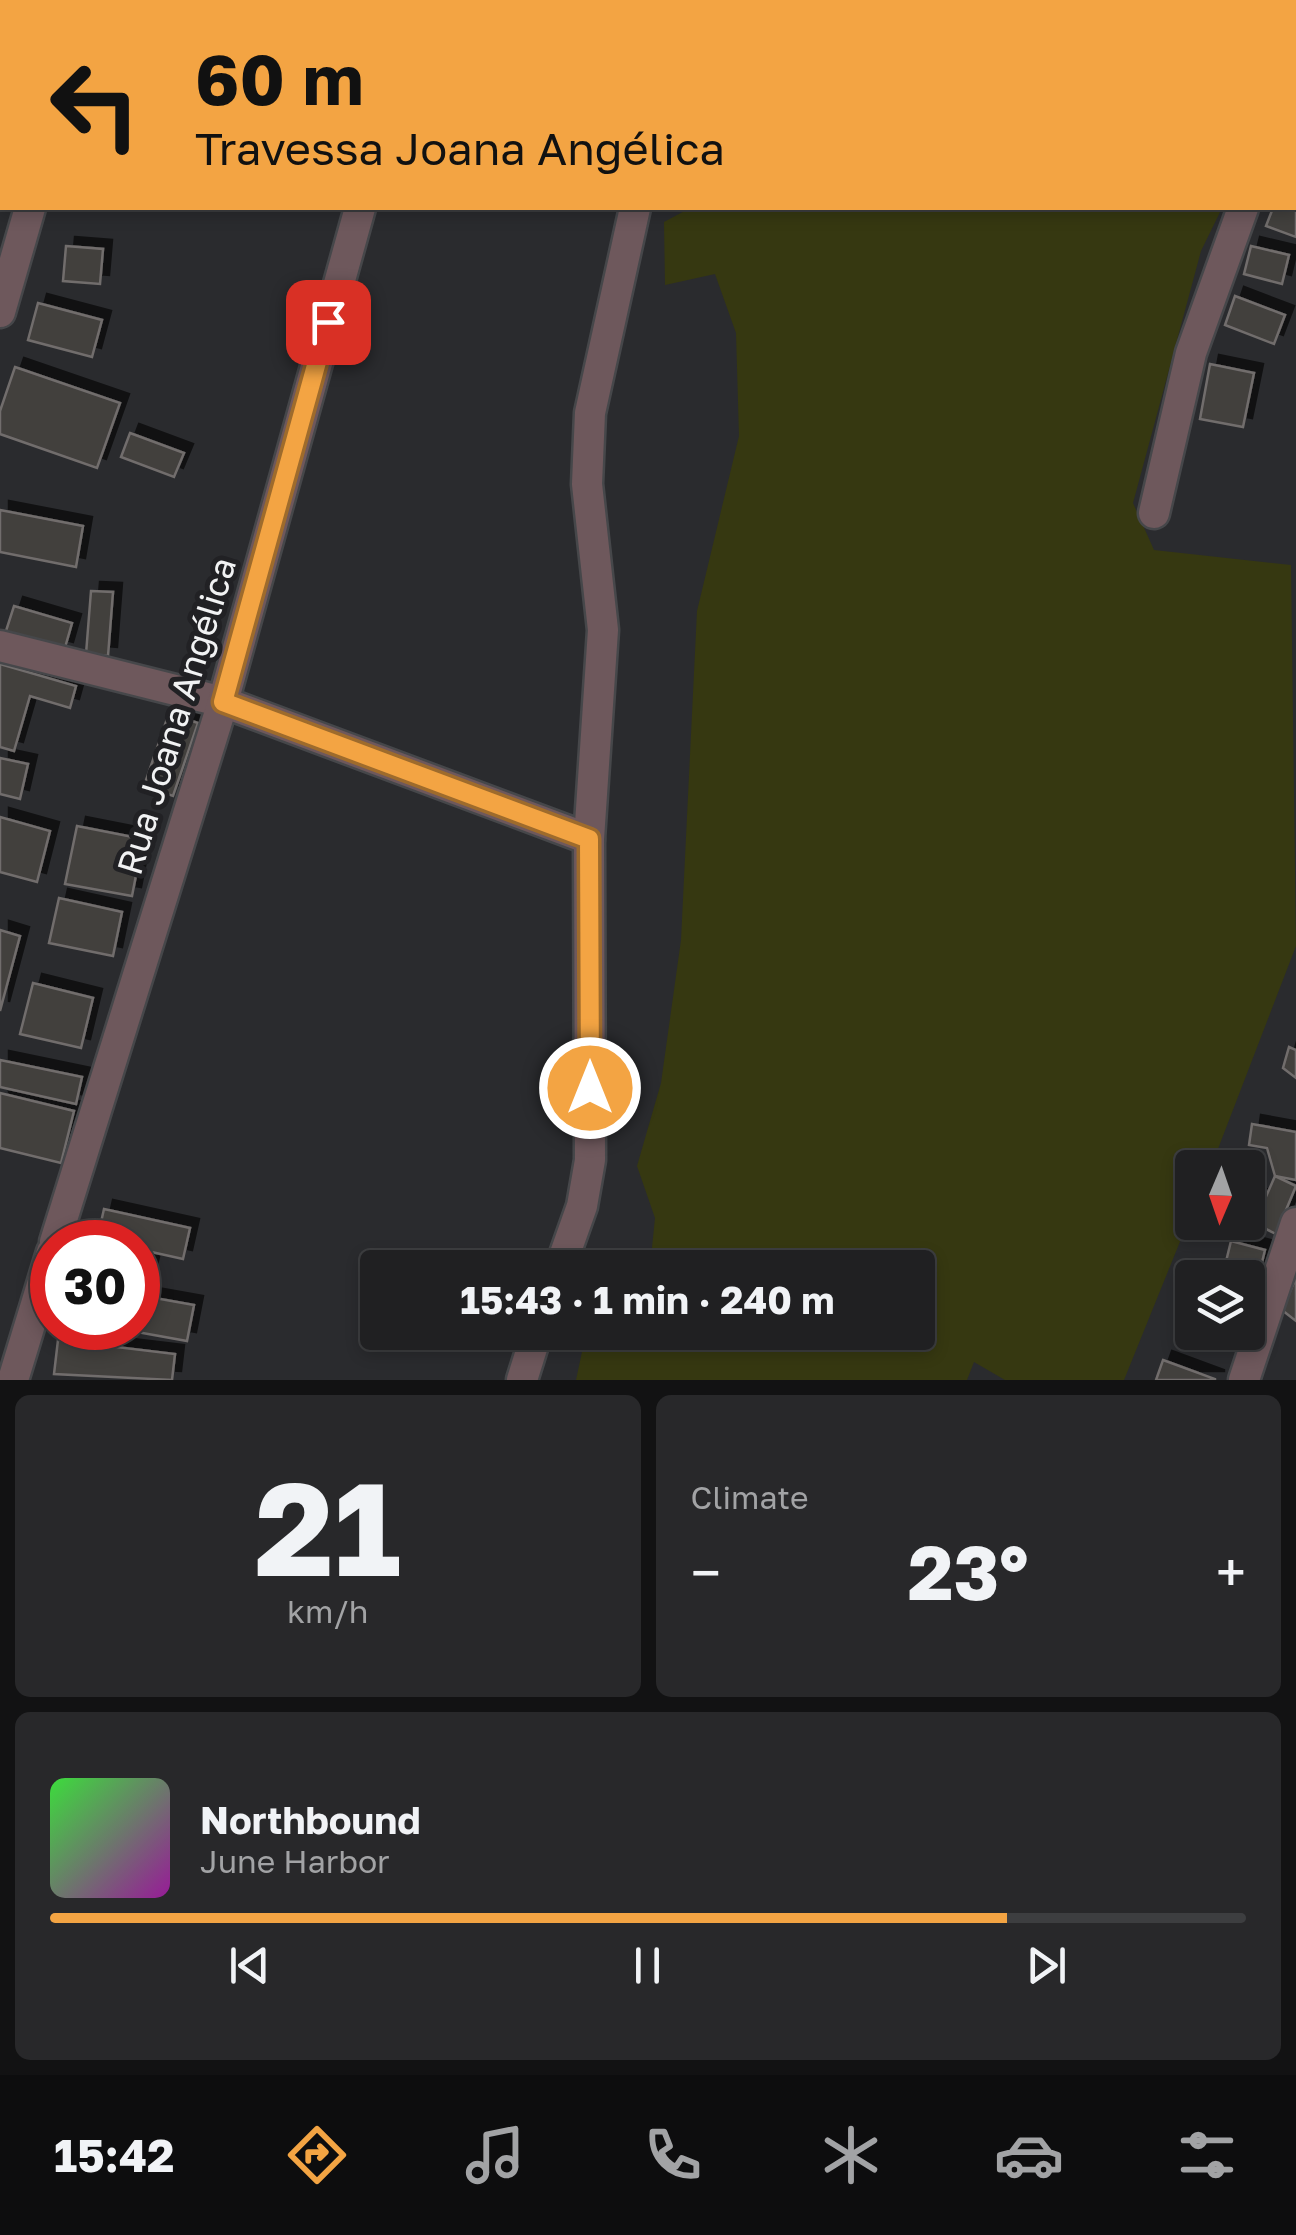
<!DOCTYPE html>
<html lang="en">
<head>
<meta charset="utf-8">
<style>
	body { margin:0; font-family:"Golos Text",sans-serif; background:#28282a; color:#f1f3f6; height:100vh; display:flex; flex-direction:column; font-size:38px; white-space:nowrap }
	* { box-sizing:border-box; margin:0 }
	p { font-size:32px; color:#a2a3a5 }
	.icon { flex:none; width:55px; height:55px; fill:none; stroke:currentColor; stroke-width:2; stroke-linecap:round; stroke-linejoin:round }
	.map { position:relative; height:1380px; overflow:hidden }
	.drawer { display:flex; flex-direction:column; gap:15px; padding:15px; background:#121213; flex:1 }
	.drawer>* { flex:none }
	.hud { position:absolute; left:0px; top:0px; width:1298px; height:210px; box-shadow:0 5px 15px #0003,0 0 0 2px #3d3e40; background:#f3a443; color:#111; overflow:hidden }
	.needle { width:65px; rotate:182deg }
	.tools { position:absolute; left:1175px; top:1150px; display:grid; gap:20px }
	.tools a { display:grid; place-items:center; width:90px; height:90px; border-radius:10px; background:#202022; box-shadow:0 5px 15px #0003,0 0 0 2px #3d3e40; font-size:50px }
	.speed { position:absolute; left:30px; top:1220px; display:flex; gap:20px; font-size:50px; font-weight:700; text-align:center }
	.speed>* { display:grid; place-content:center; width:130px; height:130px; border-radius:50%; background:#202022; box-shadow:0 5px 15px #0003,0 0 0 2px #3d3e40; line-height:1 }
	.speed .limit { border:15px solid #d22; background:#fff; color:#111 }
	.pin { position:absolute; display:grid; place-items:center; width:85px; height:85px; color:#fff; margin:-42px; border-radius:20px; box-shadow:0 5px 15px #0006 }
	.me { position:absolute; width:110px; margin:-55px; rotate:0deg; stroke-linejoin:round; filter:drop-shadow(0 0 8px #0008) }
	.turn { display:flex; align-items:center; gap:35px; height:210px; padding:0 30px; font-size:45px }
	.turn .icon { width:130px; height:130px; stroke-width:2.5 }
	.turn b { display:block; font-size:70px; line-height:85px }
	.big { font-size:75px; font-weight:700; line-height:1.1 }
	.drawer .widget { flex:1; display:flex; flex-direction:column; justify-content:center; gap:15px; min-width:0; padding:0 35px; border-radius:15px; background:#28282a }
	.drawer .dial { align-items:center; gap:0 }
	.dial b { font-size:130px; line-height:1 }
	.song { display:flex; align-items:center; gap:30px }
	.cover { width:120px; height:120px; border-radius:15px; background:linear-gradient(135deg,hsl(120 70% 55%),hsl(300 70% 35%)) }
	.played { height:10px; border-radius:5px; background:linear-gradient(90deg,#f3a443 80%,#3d3e40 80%) }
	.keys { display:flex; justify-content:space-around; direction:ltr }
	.heat { display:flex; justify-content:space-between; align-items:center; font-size:55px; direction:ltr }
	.drawer .tiles { flex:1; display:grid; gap:15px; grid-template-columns:1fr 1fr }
	.widget:last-child { grid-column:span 2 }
	.trip { position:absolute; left:360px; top:1250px; width:575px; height:100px; border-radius:10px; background:#202022; box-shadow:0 5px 15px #0003,0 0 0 2px #3d3e40; font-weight:700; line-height:100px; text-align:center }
	.tabs { display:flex; height:160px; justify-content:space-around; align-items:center; background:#0d0d0e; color:#a2a3a5 }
	.tabs .icon { width:70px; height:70px }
	.tabs .current { color:#f3a443 }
	.tabs b { font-size:45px; color:#f1f3f6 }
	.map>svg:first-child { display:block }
</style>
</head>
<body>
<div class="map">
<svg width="1296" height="1380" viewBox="0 0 1296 1380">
	<defs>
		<filter id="shadow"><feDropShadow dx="9" dy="-9" stdDeviation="0" flood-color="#0009"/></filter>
	</defs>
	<rect width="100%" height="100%" fill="#2a2b2e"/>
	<!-- green -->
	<g fill="#363811">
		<polygon points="782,0 1296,0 1296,55 1295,2"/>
		<polygon points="690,208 1222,208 1201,251 1133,503 1154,550 1291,565 1296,946 1211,1167 1192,1168 1192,1212 1124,1380 1005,1380 974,1362 967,1380 576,1380 586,1333 918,1332 918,1268 650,1267 655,1218 637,1166 661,1083 681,940 697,611 739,436 736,333 715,274 665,285 664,222"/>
	</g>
	<!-- building -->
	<g fill="#423f3e" stroke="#716d6c" stroke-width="2.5" filter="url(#shadow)">
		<polygon points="0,0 37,0 2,2 2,73"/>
		<polygon points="1295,180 1296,181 1296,237 1266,226 1273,208 1295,208"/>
		<polygon points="66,246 103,249 100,284 63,281"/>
		<polygon points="1251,246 1289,255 1282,284 1244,274"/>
		<polygon points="1235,296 1285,315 1274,344 1225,325"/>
		<polygon points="38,303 102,320 92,357 28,340"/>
		<polygon points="1210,364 1254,373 1243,427 1200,419"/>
		<polygon points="15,367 120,403 97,468 0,434 0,411"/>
		<polygon points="130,433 184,453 174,477 121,457"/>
		<polygon points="0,510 83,526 76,567 0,552"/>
		<polygon points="91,591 113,592 108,656 86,654"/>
		<polygon points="14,606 72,623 64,651 5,634"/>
		<polygon points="0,664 76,686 70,708 30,696 14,751 0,747"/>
		<polygon points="169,713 198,723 173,796 144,786"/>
		<polygon points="0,758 28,764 20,799 0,794"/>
		<polygon points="0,817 50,831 37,882 0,872"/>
		<polygon points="77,826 143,839 132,896 65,884"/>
		<polygon points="59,898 122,912 113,956 49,943"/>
		<polygon points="0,930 20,936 0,1011"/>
		<polygon points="33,983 93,998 81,1048 20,1034"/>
		<polygon points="1289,1047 1296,1050 1296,1078 1283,1068"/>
		<polygon points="0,1060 82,1077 76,1104 0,1087"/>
		<polygon points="0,1093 74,1111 61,1163 0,1148"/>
		<polygon points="1252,1124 1296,1132 1296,1180 1275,1176 1267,1148 1249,1145"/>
		<polygon points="1275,1176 1296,1186 1276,1234 1248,1220 1248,1197 1265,1199"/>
		<polygon points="104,1209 190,1228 183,1259 138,1249 138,1242 97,1240"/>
		<polygon points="1231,1241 1265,1250 1251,1307 1248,1278 1222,1278"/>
		<polygon points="138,1254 152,1258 145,1285 138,1283"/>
		<polygon points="1295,1280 1296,1280 1296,1321 1282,1310"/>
		<polygon points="138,1295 194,1305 187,1341 115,1328 138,1328"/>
		<polygon points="58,1340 175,1354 172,1380 54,1374"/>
		<polygon points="1163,1360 1215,1379 1215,1380 1156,1380"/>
	</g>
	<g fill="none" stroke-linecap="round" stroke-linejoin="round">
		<!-- minor casing -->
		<g stroke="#46474a" stroke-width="35">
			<g id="minor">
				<polyline points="88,2 89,0"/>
				<polyline points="421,2 422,0"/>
				<polyline points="677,2 678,0"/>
				<polyline points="1295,88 1296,86"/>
				<polyline points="0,312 30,208"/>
				<polyline points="1154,513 1191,353 1243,208"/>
				<polyline points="0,646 223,702 589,839"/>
				<polyline points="55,1242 223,702 360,208"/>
				<polyline points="560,1268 582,1206 590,1160 589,839 603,630 587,484 590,413 635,208"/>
				<polyline points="13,1380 52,1252"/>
				<polyline points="522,1380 537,1332"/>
				<polyline points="1244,1380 1296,1223"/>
			</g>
		</g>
		<!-- minor -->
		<use href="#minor" stroke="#6e585c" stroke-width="30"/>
	</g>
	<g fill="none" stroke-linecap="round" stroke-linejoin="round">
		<!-- route casing -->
		<g stroke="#9e6b2c" stroke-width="25">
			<polyline id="route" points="328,322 223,702 589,839 590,1088"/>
		</g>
		<!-- route -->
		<use href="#route" stroke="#f3a443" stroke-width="18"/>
	</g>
	<g text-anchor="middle" stroke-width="10" stroke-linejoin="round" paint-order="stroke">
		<!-- street labels -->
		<g font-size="35" fill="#f1f2f3" stroke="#212124">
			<text transform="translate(177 716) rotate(-73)" y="12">Rua Joana Angélica</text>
		</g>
	</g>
</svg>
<div class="tools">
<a><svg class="needle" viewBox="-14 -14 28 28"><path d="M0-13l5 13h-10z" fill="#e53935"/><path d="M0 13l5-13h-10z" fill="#a2a3a5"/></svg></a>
<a><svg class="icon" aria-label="layers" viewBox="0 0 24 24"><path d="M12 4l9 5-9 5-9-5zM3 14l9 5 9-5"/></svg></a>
</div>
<div class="speed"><div class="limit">30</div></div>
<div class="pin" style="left:328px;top:322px;background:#d93025"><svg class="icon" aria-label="arrive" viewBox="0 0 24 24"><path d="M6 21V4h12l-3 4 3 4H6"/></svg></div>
<svg class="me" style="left:590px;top:1088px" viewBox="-20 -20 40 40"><circle r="17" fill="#f3a443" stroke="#fff" stroke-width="3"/><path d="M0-11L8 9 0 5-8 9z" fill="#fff"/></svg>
<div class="trip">15:43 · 1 min · 240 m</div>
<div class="hud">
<div class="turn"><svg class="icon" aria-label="left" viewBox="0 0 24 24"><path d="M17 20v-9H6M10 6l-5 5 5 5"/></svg><div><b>60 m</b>Travessa Joana Angélica</div></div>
</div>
</div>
<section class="drawer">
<div class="tiles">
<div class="widget dial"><b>21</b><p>km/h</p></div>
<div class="widget"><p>Climate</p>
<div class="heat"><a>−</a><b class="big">23°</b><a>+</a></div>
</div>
<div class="widget">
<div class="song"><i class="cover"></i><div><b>Northbound</b><p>June Harbor</p></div></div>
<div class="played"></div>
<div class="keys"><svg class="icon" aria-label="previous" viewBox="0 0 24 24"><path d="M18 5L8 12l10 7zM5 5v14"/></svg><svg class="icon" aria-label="pause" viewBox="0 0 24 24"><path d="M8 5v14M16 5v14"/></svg><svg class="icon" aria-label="next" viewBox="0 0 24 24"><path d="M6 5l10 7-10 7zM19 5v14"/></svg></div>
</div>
</div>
</section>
<nav class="tabs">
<b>15:42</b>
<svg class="icon current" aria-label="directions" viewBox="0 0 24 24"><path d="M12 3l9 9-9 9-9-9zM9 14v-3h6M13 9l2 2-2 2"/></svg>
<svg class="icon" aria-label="music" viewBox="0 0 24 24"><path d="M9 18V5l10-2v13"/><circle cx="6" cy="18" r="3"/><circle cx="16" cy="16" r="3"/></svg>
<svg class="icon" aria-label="phone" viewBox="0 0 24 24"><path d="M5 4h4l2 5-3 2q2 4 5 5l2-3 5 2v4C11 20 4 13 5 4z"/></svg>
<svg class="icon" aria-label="climate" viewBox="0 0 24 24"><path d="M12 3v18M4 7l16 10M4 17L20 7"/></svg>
<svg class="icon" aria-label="car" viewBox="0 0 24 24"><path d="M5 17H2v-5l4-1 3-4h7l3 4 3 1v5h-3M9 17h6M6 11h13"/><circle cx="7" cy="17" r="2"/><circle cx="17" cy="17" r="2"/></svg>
<svg class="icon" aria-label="filters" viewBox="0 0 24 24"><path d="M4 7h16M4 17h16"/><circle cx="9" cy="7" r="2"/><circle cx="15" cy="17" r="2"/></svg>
</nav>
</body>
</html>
